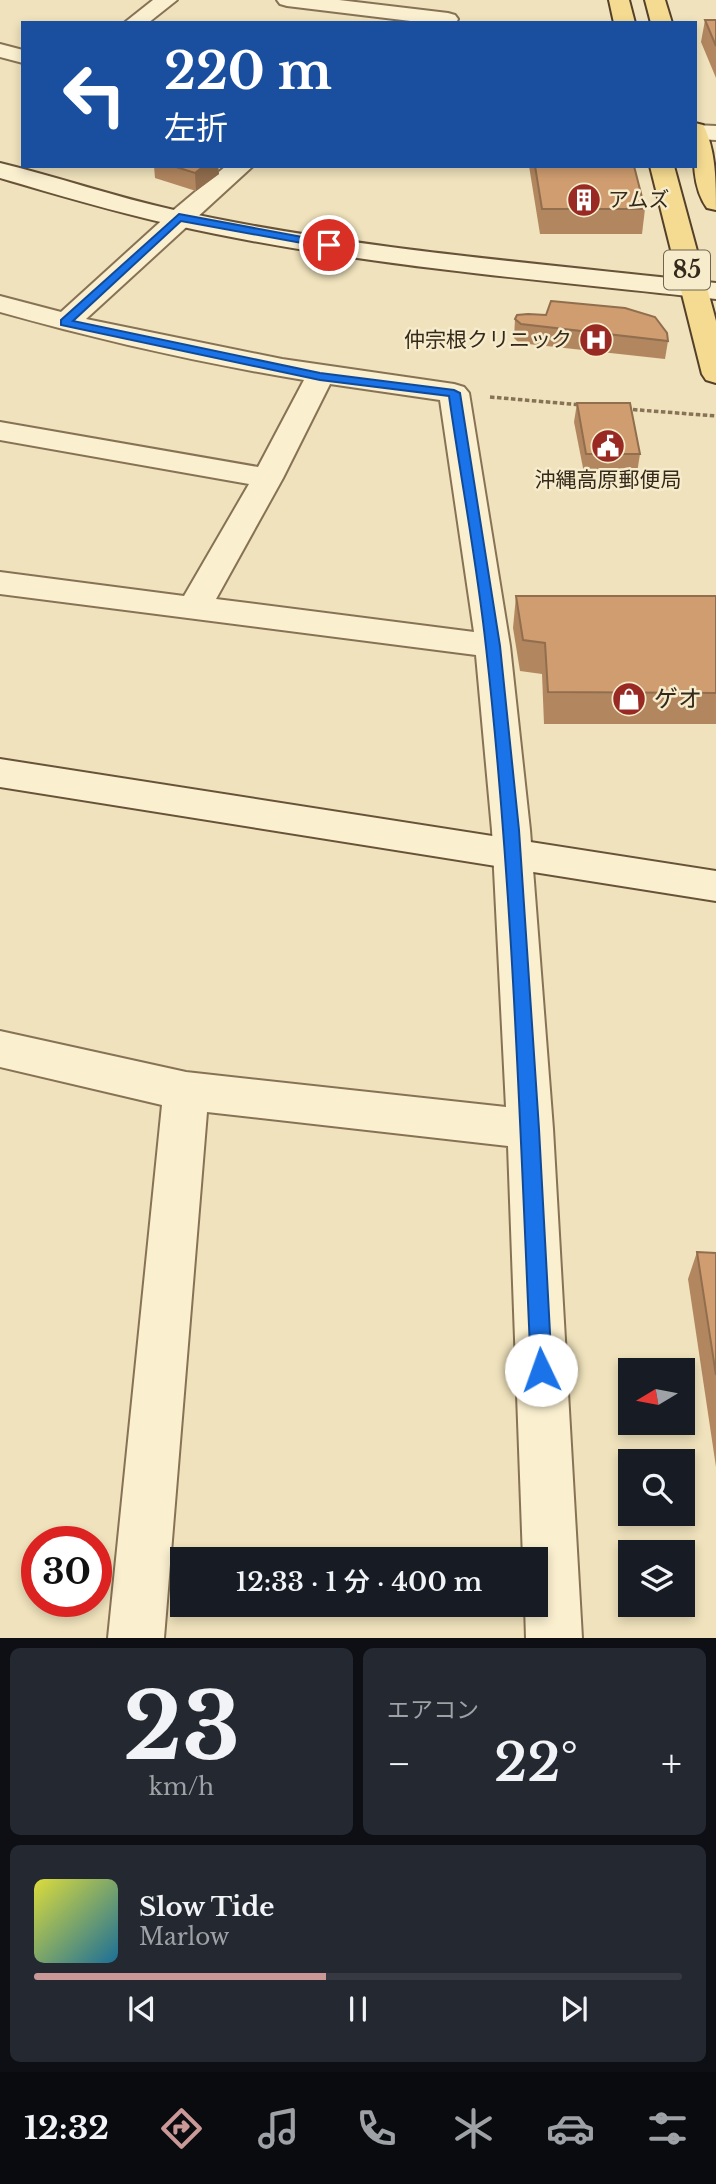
<!DOCTYPE html>
<html lang="ja">
<head>
<meta charset="utf-8">
<style>
	body { margin:0; font-family:"Libre Baskerville","Noto Sans JP",serif; background:#242831; color:#f1f3f6; height:100vh; display:flex; flex-direction:column; font-size:26px; white-space:nowrap }
	* { box-sizing:border-box; margin:0 }
	p { font-size:23px; color:#9ea1a6 }
	.icon { flex:none; width:38px; height:38px; fill:none; stroke:currentColor; stroke-width:2; stroke-linecap:round; stroke-linejoin:round }
	.map { position:relative; height:1638px; overflow:hidden }
	.panel { display:flex; flex-direction:column; gap:10px; padding:10px; background:#0d0f14; flex:1 }
	.panel>* { flex:none }
	.banner { position:absolute; left:21px; top:21px; width:676px; height:147px; border-radius:0px; box-shadow:0 4px 10px #0003; background:#1a4fa0; color:#fff; overflow:hidden }
	.needle { width:46px; rotate:260deg }
	.controls { position:absolute; left:618px; top:1358px; display:grid; gap:14px }
	.controls a { display:grid; place-items:center; width:77px; height:77px; border-radius:0px; background:#171b24; box-shadow:0 4px 10px #0003; font-size:35px }
	.speed { position:absolute; left:21px; top:1526px; display:flex; gap:14px; font-size:35px; font-weight:700; text-align:center }
	.speed>* { display:grid; place-content:center; width:91px; height:91px; border-radius:50%; background:#171b24; box-shadow:0 4px 10px #0003; line-height:1 }
	.speed .limit { border:10px solid #d22; background:#fff; color:#111 }
	.pin { position:absolute; display:grid; place-items:center; width:60px; height:60px; color:#fff; margin:-30px; border:4px solid #fff; border-radius:50%; box-shadow:0 2px 7px #0007 }
	.me { position:absolute; width:77px; margin:-38px; rotate:357deg; stroke-linejoin:round; filter:drop-shadow(0 0 5px #0008) }
	.turn { display:flex; align-items:center; gap:24px; height:147px; padding:0 28px; font-size:32px }
	.turn .icon { width:91px; height:91px; stroke-width:2.5 }
	.turn b { display:block; font-size:49px; line-height:60px }
	.big { font-size:52px; font-weight:600; line-height:1.1 }
	.panel .card { flex:1; display:flex; flex-direction:column; justify-content:center; gap:10px; min-width:0; padding:0 24px; border-radius:10px; background:#242831 }
	.panel .dial { align-items:center; gap:0 }
	.dial b { font-size:91px; line-height:1 }
	.song { display:flex; align-items:center; gap:21px }
	.cover { width:84px; height:84px; border-radius:10px; background:linear-gradient(135deg,hsl(60 70% 55%),hsl(200 70% 35%)) }
	.played { height:7px; border-radius:4px; background:linear-gradient(90deg,#c99897 45%,#363941 45%) }
	.keys { display:flex; justify-content:space-around; direction:ltr }
	.heat { display:flex; justify-content:space-between; align-items:center; font-size:38px; direction:ltr }
	.panel .tiles { flex:1; display:grid; gap:10px; grid-template-columns:1fr 1fr }
	.card:last-child { grid-column:span 2 }
	.trip { position:absolute; left:170px; top:1547px; width:378px; height:70px; border-radius:0px; background:#171b24; box-shadow:0 4px 10px #0003; font-weight:600; line-height:70px; text-align:center }
	.tabs { display:flex; height:112px; justify-content:space-around; align-items:center; background:#090b0e; color:#9ea1a6 }
	.tabs .icon { width:49px; height:49px }
	.tabs .on { color:#c99897 }
	.tabs b { font-size:32px; color:#f1f3f6 }
	.map>svg:first-child { display:block }
</style>
</head>
<body>
<div class="map">
<svg width="716" height="1638" viewBox="0 0 716 1638">
	<rect width="100%" height="100%" fill="#efe2bc"/>
	<g fill="none" stroke-linecap="round" stroke-linejoin="round">
		<!-- street casing -->
		<g stroke="#877255" stroke-width="4">
			<g id="street">
				<polygon points="153,0 177,0 148,23 124,23"/>
				<polygon points="277,0 339,0 448,13 455,15 458,19 456,23 427,23 287,6 280,4"/>
				<polygon points="0,44 23,50 23,63 0,57"/>
				<polygon points="695,125 716,126 716,140 695,139"/>
				<path d="M 226,166 L 253,166 L 86,319 L 282,359 L 454,384 L 464,387 L 469,393 L 510,646 L 530,830 L 553,1129 L 582,1638 L 526,1638 L 525,1605 L 536,1605 L 536,1559 L 523,1559 L 508,1146 L 207,1112 L 164,1638 L 108,1638 L 162,1105 L 0,1067 L 0,1031 L 186,1072 L 506,1107 L 492,830 L 476,655 L 0,594 L 0,572 L 184,596 L 249,484 L 0,440 L 0,422 L 258,467 L 304,380 C 201,363 99,340 0,312 L 0,296 L 61,312 L 170,213 ZM 330,384 L 440,400 L 474,632 L 216,599 L 283,478 Z"/>
			</g>
		</g>
		<!-- secondary casing -->
		<g stroke="#685339" stroke-width="4">
			<g id="secondary">
				<path d="M 0,163 C 58,177 115,197 174,210 C 352,249 535,263 716,283 L 716,299 C 535,279 352,265 174,225 C 115,212 58,195 0,178 Z"/>
				<polygon points="0,759 716,871 716,901 0,787"/>
			</g>
		</g>
		<!-- primary casing -->
		<g stroke="#54402a" stroke-width="4">
			<g id="primary">
				<polygon points="609,0 629,0 635,23 614,23"/>
				<polygon points="645,0 665,0 672,23 651,23"/>
				<path d="M 695,123 L 703,125 C 716,149 716,183 716,210 L 707,208 C 690,184 694,151 695,123 Z"/>
				<polygon points="650,166 674,166 716,321 716,383 706,380 702,374"/>
			</g>
		</g>
		<!-- path -->
		<g stroke="#877255" stroke-width="3.5" stroke-dasharray="4.5 2.5" stroke-linecap="butt">
			<polyline points="490,397 582,405"/>
			<polyline points="626,409 716,416"/>
		</g>
		<!-- street -->
		<use href="#street" fill="#faefcf" fill-rule="evenodd"/>
		<!-- secondary -->
		<use href="#secondary" fill="#faefcf" fill-rule="evenodd"/>
		<!-- primary -->
		<use href="#primary" fill="#f5db91" fill-rule="evenodd"/>
	</g>
	<!-- wall -->
	<g fill="#b28760">
		<polygon points="705,20 716,20 716,78 701,42"/>
		<polygon points="154,166 218,166 219,174 196,191 155,178"/>
		<polygon points="529,166 634,166 645,209 642,234 540,234"/>
		<polygon points="515,319 668,341 665,359 519,343 514,338"/>
		<polygon points="577,403 640,454 637,473 584,473 574,422"/>
		<polygon points="516,596 716,596 716,724 544,724 542,674 520,671 513,628"/>
		<polygon points="697,1252 716,1253 716,1467 688,1279"/>
	</g>
	<!-- shaded-wall -->
	<polygon fill="#916e4e" points="204,166 218,166 219,174 196,191 195,173"/>
	<!-- building -->
	<g fill="#cf9d70" stroke="#916e4e" stroke-width="2">
		<polygon points="705,20 716,20 716,46"/>
		<polygon points="173,166 204,166 195,173"/>
		<polygon points="535,166 634,166 645,209 542,209"/>
		<polygon points="551,301 625,308 655,317 667,333 668,341 521,324 515,319 517,315 528,314 546,315"/>
		<polygon points="577,403 630,403 640,454 586,454"/>
		<polygon points="516,596 716,596 716,693 548,692 545,643 523,640"/>
		<polygon points="697,1252 716,1253 716,1375"/>
	</g>
	<!-- route -->
	<path fill="#1a73e8" stroke="#114b97" stroke-width="2" d="M 179,214 L 329,242 L 335,245 L 329,248 L 181,221 L 73,321 L 320,373 L 454,390 L 460,393 L 500,646 L 519,830 L 539,1129 L 552,1370 L 549,1377 L 541,1380 L 534,1377 L 531,1370 C 520,1129 513,887 486,647 C 477,563 461,480 449,396 L 320,380 L 61,325 L 61,320 Z"/>
	<!-- icons -->
	<defs>
		<g id="building-disc" transform="scale(1.75)"><circle r="9.5" fill="#982923" stroke="#f6eccc"/><path d="M-4-6H4V6H1V3H-1V6H-4ZM-2.5-4.3h1.7v1.8h-1.7ZM.8-4.3h1.7v1.8H.8ZM-2.5-1h1.7V.8h-1.7ZM.8-1h1.7V.8H.8Z" fill="#fff"/></g>
		<g id="hospital-disc" transform="scale(1.75)"><circle r="9.5" fill="#982923" stroke="#f6eccc"/><path d="M-5-5h3v3.5h4V-5h3V5h-3V1.5h-4V5h-3Z" fill="#fff"/></g>
		<g id="civic-disc" transform="scale(1.75)"><circle r="9.5" fill="#982923" stroke="#f6eccc"/><path d="M-.6-6.5H3V-4.5H.6V-3L4-1V1h2V6H-6V1h2V-1L-.6-3ZM-1.2 2.5V6h2.4V2.5Z" fill="#fff"/></g>
		<g id="shop-disc" transform="scale(1.75)"><circle r="9.5" fill="#982923" stroke="#f6eccc"/><path d="M-5-2.5h2.3a2.7 3.5 0 0 1 5.4 0H5L5.5 6h-11ZM-1.5-2.5h3a1.5 2.3 0 0 0-3 0Z" fill="#fff"/></g>
	</defs>
	<g fill-rule="evenodd">
		<use href="#building-disc" x="584" y="200"/>
		<use href="#hospital-disc" x="596" y="340"/>
		<use href="#civic-disc" x="608" y="446"/>
		<use href="#shop-disc" x="629" y="699"/>
	</g>
	<g text-anchor="middle" stroke-width="5" stroke-linejoin="round" paint-order="stroke">
		<!-- far-poi labels -->
		<g font-size="21" fill="#35291b" stroke="#f6eccc" text-anchor="start">
			<text x="608" y="207">アムズ</text>
			<text x="572" y="347" text-anchor="end">仲宗根クリニック</text>
			<text x="608" y="487" text-anchor="middle">沖縄高原郵便局</text>
		</g>
		<!-- shield labels -->
		<rect fill="#f6eccc" stroke="#6f6450" stroke-width="2" x="664" y="250.5" width="46" height="39" rx="5"/>
		<g font-size="23" font-weight="bold" fill="#35291b">
			<text x="687" y="278">85</text>
		</g>
		<!-- poi labels -->
		<g font-size="24" fill="#35291b" stroke="#f6eccc" text-anchor="start">
			<text x="654" y="707">ゲオ</text>
		</g>
	</g>
</svg>
<div class="controls">
<a><svg class="needle" viewBox="-14 -14 28 28"><path d="M0-13l5 13h-10z" fill="#e53935"/><path d="M0 13l5-13h-10z" fill="#9ea1a6"/></svg></a>
<a><svg class="icon" aria-label="search" viewBox="0 0 24 24"><circle cx="10" cy="10" r="6"/><path d="M15 15l6 6"/></svg></a>
<a><svg class="icon" aria-label="layers" viewBox="0 0 24 24"><path d="M12 4l9 5-9 5-9-5zM3 14l9 5 9-5"/></svg></a>
</div>
<div class="speed"><div class="limit">30</div></div>
<div class="pin" style="left:329px;top:245px;background:#d93025"><svg class="icon" aria-label="arrive" viewBox="0 0 24 24"><path d="M6 21V4h12l-3 4 3 4H6"/></svg></div>
<svg class="me" style="left:541px;top:1370px" viewBox="-20 -20 40 40"><circle r="19" fill="#fff"/><path d="M0-13L10 11 0 6-10 11z" fill="#1a73e8"/></svg>
<div class="trip">12:33 · 1 分 · 400 m</div>
<div class="banner">
<div class="turn"><svg class="icon" aria-label="left" viewBox="0 0 24 24"><path d="M17 20v-9H6M10 6l-5 5 5 5"/></svg><div><b>220 m</b>左折</div></div>
</div>
</div>
<section class="panel">
<div class="tiles">
<div class="card dial"><b>23</b><p>km/h</p></div>
<div class="card"><p>エアコン</p>
<div class="heat"><a>−</a><b class="big">22°</b><a>+</a></div>
</div>
<div class="card">
<div class="song"><i class="cover"></i><div><b>Slow Tide</b><p>Marlow</p></div></div>
<div class="played"></div>
<div class="keys"><svg class="icon" aria-label="previous" viewBox="0 0 24 24"><path d="M18 5L8 12l10 7zM5 5v14"/></svg><svg class="icon" aria-label="pause" viewBox="0 0 24 24"><path d="M8 5v14M16 5v14"/></svg><svg class="icon" aria-label="next" viewBox="0 0 24 24"><path d="M6 5l10 7-10 7zM19 5v14"/></svg></div>
</div>
</div>
</section>
<nav class="tabs">
<b>12:32</b>
<svg class="icon on" aria-label="directions" viewBox="0 0 24 24"><path d="M12 3l9 9-9 9-9-9zM9 14v-3h6M13 9l2 2-2 2"/></svg>
<svg class="icon" aria-label="music" viewBox="0 0 24 24"><path d="M9 18V5l10-2v13"/><circle cx="6" cy="18" r="3"/><circle cx="16" cy="16" r="3"/></svg>
<svg class="icon" aria-label="phone" viewBox="0 0 24 24"><path d="M5 4h4l2 5-3 2q2 4 5 5l2-3 5 2v4C11 20 4 13 5 4z"/></svg>
<svg class="icon" aria-label="climate" viewBox="0 0 24 24"><path d="M12 3v18M4 7l16 10M4 17L20 7"/></svg>
<svg class="icon" aria-label="car" viewBox="0 0 24 24"><path d="M5 17H2v-5l4-1 3-4h7l3 4 3 1v5h-3M9 17h6M6 11h13"/><circle cx="7" cy="17" r="2"/><circle cx="17" cy="17" r="2"/></svg>
<svg class="icon" aria-label="filters" viewBox="0 0 24 24"><path d="M4 7h16M4 17h16"/><circle cx="9" cy="7" r="2"/><circle cx="15" cy="17" r="2"/></svg>
</nav>
</body>
</html>
